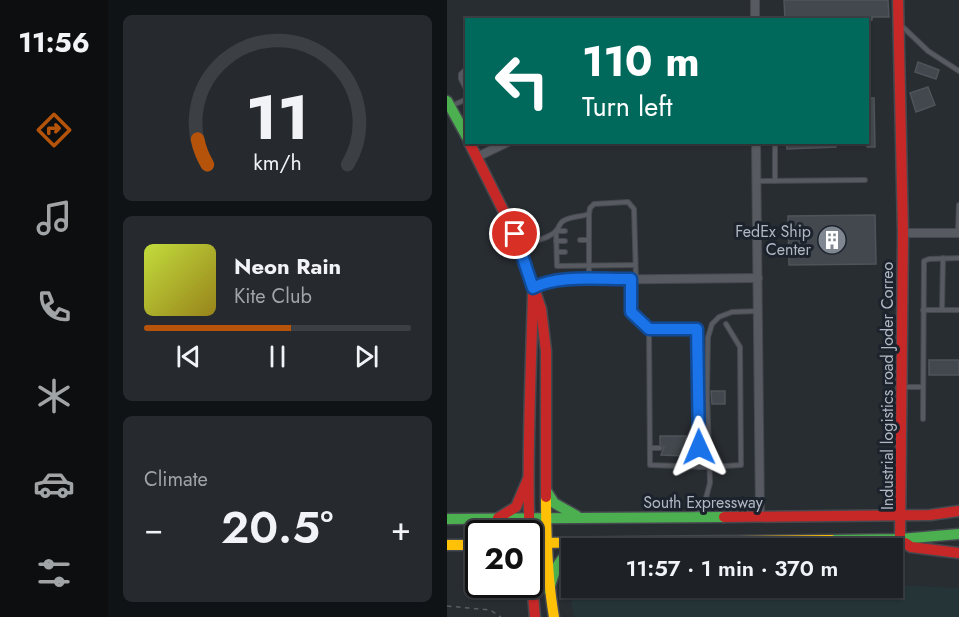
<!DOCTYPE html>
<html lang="en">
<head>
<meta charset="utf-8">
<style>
	body { margin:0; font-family:Jost,sans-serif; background:#262a2e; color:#f1f3f6; height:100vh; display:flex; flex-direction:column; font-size:22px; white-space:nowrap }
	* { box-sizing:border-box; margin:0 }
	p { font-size:20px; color:#a1a4a7 }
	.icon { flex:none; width:33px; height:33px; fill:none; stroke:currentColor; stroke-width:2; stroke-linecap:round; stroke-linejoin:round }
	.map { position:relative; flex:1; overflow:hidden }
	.sheet { display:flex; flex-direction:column; gap:15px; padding:15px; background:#101315; width:339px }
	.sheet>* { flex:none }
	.top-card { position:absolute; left:18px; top:18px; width:404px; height:126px; border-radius:0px; box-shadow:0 2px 4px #0004,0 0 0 2px #3c3f43; background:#00695c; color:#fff; overflow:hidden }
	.speed { position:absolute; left:18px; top:520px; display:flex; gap:12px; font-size:30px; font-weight:700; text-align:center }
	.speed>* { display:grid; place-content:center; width:78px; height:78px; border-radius:50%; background:#1e2226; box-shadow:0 2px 4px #0004,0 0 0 2px #3c3f43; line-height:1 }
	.speed .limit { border:3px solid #111; border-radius:9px; background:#fff; color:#111 }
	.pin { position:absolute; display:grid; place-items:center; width:51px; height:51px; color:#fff; margin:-26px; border:3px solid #fff; border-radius:50%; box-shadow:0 2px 6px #0007 }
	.me { position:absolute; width:66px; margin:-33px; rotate:359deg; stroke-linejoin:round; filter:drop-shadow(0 0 4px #0008) }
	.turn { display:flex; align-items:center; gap:21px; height:126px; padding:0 18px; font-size:27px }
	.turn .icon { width:78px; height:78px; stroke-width:2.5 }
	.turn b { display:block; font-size:42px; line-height:51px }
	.big { font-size:45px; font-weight:600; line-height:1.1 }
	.sheet .card { flex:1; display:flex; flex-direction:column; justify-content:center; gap:9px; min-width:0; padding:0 21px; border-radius:9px; background:#262a2e }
	.sheet .dial { align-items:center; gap:0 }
	.dial svg { height:156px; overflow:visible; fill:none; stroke:#3c3f43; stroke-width:7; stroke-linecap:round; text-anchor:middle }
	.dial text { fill:#f1f3f6; stroke:none }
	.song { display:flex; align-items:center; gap:18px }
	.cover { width:72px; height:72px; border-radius:9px; background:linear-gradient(135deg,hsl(70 70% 55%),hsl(50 70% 35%)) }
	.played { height:6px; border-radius:3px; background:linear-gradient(90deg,#b45309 55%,#3c3f43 55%) }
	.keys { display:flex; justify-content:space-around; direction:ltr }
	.heat { display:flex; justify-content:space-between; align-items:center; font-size:33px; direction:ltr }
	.trip { position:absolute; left:114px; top:538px; width:342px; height:60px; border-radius:0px; background:#1e2226; box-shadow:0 2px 4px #0004,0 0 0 2px #3c3f43; font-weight:600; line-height:60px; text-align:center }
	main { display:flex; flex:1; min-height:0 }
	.dock { display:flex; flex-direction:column; width:108px; justify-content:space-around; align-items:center; background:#0c0e0f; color:#a1a4a7 }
	.dock .icon { width:42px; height:42px }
	.dock .current { color:#b45309 }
	.dock b { font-size:27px; color:#f1f3f6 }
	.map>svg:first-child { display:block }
</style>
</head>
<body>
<main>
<nav class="dock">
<b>11:56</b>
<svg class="icon current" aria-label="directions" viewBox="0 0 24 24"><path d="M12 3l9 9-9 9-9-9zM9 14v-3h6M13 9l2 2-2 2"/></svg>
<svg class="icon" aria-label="music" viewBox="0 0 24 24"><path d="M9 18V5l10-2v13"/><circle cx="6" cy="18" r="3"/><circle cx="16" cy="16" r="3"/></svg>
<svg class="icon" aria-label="phone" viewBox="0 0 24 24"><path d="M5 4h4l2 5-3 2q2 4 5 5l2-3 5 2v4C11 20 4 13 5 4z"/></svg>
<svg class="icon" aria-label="climate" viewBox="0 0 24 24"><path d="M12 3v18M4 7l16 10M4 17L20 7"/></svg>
<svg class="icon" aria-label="car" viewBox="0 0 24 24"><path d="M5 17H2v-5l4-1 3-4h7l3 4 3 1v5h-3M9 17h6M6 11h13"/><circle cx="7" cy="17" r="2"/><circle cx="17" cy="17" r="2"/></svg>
<svg class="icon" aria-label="filters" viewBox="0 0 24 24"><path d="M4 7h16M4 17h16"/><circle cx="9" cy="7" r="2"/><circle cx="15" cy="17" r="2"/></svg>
</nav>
<section class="sheet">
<div class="card dial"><svg viewBox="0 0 100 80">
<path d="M14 69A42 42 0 1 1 86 69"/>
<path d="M14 69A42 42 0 0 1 9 56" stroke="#b45309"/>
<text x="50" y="56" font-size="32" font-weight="700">11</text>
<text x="50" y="72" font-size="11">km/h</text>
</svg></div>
<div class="card">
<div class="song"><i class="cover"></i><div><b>Neon Rain</b><p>Kite Club</p></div></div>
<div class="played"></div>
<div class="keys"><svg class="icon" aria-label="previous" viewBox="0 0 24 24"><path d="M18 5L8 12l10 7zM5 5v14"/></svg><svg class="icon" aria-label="pause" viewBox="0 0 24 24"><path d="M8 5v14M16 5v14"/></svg><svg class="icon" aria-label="next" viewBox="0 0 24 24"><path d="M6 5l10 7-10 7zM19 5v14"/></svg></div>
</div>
<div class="card"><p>Climate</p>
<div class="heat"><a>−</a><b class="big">20.5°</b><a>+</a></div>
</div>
</section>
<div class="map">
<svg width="512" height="617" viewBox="0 0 512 617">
	<rect width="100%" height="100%" fill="#282d32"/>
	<!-- green -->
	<polygon fill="#253537" points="446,585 512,588 512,617 127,617 124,603 130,591 138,588 446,588"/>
	<!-- building -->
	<g fill="#42484d" stroke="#4f545a" stroke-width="1.5">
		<polygon points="337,0 441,0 442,17 425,17 425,20 338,20"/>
		<polygon points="471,62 492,70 489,79 468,72"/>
		<polygon points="481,87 488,105 469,112 463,93"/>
		<polygon points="420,98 427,98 428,147 420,147"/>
		<polygon points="339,142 389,142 389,147 340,149"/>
		<polygon points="428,215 429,264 342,265 341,216"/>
		<rect x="482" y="360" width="30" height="15"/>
		<polygon points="264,391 278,391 278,404 265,404"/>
		<polygon points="213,436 239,436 239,443 235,448 239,451 239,456 214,455 217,447 213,444"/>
	</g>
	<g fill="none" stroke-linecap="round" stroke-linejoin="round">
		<!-- lane casing -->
		<g stroke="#45494f" stroke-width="6">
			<g id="lane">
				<polyline points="457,28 481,51 512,71"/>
				<polyline points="20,68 14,74 14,79 20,91"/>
				<polyline points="4,106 20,99"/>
				<polyline points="328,142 328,181"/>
				<polyline points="311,181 418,180"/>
				<polyline points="142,214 142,279"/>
				<polyline points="118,231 109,231 110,266 188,265"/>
				<polyline points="511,232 512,205"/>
				<polyline points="133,240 142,240"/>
				<polyline points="109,241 118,241"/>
				<path d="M 73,245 C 83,242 102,239 109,231 C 113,227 112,222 118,220 C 125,216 134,217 142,214 L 143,208 L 147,204 L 181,202 L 187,209 L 189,278"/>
				<polyline points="110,252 118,252"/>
				<polyline points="185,280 184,313 202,329 203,465 262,467 294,465 293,347 279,324"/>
				<polyline points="476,310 512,310"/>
				<polyline points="495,310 496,258"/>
				<polyline points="202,329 250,329 252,467"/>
				<polyline points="459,387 475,387"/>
				<polyline points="476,419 477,261 482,259 512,258"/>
				<polyline points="239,447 252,447"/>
				<polyline points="203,448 213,448"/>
				<polyline points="250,511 257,505 263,483 260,392 261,337 265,324 272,317 285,312 311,311"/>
			</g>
		</g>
		<!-- street casing -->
		<g stroke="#45494f" stroke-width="10">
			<g id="street">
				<polyline points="308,0 308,20"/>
				<polyline points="309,142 313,517"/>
				<polyline points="30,157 61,142"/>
				<polyline points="456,233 512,233"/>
				<polyline points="86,288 101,282 120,280 311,278"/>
			</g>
		</g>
		<!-- fast casing -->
		<g stroke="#45494f" stroke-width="13">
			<g id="fast">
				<polyline points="0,101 20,137"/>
				<polyline points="100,492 107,503 130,516"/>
				<polyline points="0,519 277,517"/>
				<polyline points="384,540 453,539 512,534"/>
				<path d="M 102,590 C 106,574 110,561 124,551"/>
			</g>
		</g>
		<!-- slow casing -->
		<g stroke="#45494f" stroke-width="13">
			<g id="slow">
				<path d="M 99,497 C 99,538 100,577 107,617"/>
				<polyline points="82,543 384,540"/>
				<polyline points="0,545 32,545"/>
			</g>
		</g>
		<!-- jam casing -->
		<g stroke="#45494f" stroke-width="13">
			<g id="jam">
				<polyline points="451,0 456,233 453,539"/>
				<polyline points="22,142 68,234 94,309 99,351 99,497"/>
				<path d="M 86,294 C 83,402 77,510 88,617"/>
				<polyline points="277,517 483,515 512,511"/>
				<polyline points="51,518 69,507 81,479"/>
				<polyline points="458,543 464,547 512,553"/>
				<polyline points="82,577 84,579"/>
			</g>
		</g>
		<!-- path -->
		<polyline stroke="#595e62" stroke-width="1.5" stroke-dasharray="4.5 4.5" stroke-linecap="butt" points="0,606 43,610 54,617"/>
		<!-- lane -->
		<use href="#lane" stroke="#575a60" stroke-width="4"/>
		<!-- street -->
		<use href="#street" stroke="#575a60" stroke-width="8"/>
		<!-- fast -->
		<use href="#fast" stroke="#4caf50" stroke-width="10"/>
		<!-- slow -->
		<use href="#slow" stroke="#ffc107" stroke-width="10"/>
		<!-- jam -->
		<use href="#jam" stroke="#c62828" stroke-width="10"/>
	</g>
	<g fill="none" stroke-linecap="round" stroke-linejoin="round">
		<!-- route casing -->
		<g stroke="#114b97" stroke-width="15">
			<path id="route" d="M 68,234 L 86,288 C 111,274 156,280 184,279 L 184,312 L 202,329 L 250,329 L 252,447"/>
		</g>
		<!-- route -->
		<use href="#route" stroke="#1a73e8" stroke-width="10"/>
	</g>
	<!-- icons -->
	<defs>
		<g id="building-disc" transform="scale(1.5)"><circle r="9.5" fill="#818791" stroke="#1c232c"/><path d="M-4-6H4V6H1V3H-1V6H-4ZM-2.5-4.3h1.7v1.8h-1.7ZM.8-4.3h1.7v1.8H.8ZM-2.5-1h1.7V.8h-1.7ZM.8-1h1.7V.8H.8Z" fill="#fff"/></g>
	</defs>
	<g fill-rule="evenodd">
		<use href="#building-disc" x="385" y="240"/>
	</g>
	<g text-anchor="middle" stroke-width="6" stroke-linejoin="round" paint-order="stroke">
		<!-- poi labels -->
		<g font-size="16" fill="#b1b8c4" stroke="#1c232c" text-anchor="end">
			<text x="364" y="237">FedEx Ship<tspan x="364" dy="18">Center</tspan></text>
		</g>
		<!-- street labels -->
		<g font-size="16" fill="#b1b8c4" stroke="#1c232c">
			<text transform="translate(440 386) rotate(-90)" y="6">Industrial logistics road Joder Correo</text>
			<text x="256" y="508">South Expressway</text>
		</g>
	</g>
</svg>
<div class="speed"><div class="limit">20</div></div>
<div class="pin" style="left:68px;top:234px;background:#d93025"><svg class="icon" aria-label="arrive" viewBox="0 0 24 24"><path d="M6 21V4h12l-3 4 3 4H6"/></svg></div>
<svg class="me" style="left:252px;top:447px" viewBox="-20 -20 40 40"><path d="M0-17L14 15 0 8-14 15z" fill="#1a73e8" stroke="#fff" stroke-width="4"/></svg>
<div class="trip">11:57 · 1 min · 370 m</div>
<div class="top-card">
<div class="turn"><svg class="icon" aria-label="left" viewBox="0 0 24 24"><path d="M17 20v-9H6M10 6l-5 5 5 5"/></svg><div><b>110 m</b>Turn left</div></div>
</div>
</div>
</main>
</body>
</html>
